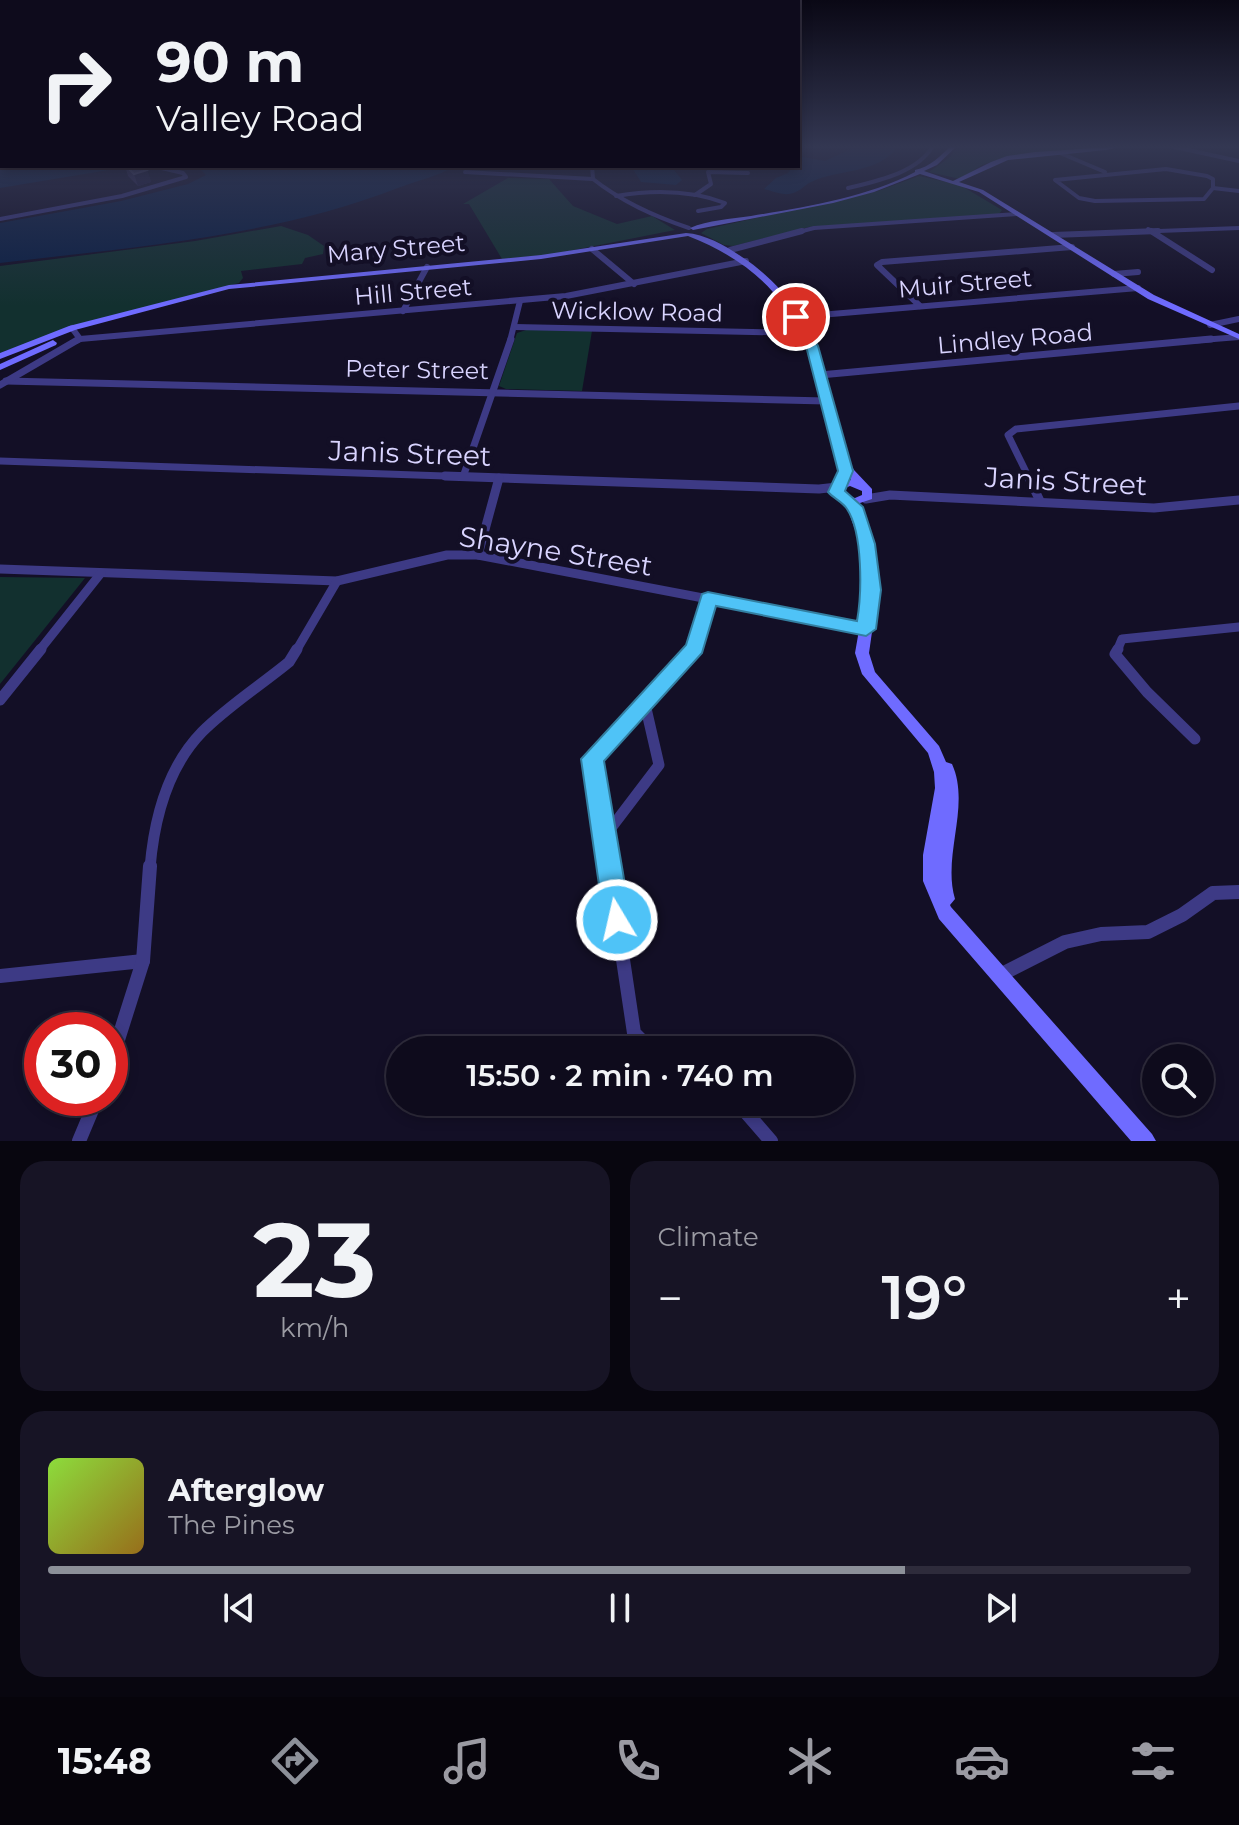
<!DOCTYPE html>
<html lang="en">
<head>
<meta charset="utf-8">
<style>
	body { margin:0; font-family:Montserrat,sans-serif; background:#171425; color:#f1f3f6; height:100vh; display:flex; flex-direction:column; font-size:30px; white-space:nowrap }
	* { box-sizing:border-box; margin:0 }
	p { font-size:26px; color:#9b9ba3 }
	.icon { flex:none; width:44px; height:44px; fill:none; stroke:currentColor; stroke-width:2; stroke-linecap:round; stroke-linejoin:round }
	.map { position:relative; height:1141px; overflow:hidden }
	.drawer { display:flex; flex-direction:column; gap:20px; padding:20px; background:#08060f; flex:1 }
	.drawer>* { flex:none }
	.top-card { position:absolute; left:0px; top:0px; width:800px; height:168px; box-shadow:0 4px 12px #0003,0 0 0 2px #2e2b3b; background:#0e0b1c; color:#f1f3f6; overflow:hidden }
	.tools { position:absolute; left:1142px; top:1044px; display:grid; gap:16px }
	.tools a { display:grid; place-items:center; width:72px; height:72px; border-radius:50%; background:#0e0b1c; box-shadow:0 4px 12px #0003,0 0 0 2px #2e2b3b; font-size:40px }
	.speed { position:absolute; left:24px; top:1012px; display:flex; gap:16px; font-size:40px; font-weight:700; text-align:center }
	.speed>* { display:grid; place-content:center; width:104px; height:104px; border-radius:50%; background:#0e0b1c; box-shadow:0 4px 12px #0003,0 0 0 2px #2e2b3b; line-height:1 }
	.speed .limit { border:12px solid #d22; background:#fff; color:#111 }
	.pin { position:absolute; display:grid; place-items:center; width:68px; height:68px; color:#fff; margin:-34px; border:4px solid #fff; border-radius:50%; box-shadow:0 2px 8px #0007 }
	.me { position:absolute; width:88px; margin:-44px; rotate:351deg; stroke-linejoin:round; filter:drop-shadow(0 0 6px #0008) }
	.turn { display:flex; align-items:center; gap:28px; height:168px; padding:0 24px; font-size:36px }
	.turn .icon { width:104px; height:104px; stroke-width:2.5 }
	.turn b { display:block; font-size:56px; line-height:68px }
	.big { font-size:60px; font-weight:600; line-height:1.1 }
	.drawer .widget { flex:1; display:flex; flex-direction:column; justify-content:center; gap:12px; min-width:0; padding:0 28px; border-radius:24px; background:#171425 }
	.drawer .dial { align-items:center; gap:0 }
	.dial b { font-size:104px; line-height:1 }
	.song { display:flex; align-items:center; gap:24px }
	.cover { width:96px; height:96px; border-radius:12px; background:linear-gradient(135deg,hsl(90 70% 55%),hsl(40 70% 35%)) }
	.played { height:8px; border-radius:4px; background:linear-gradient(90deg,#8c9099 75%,#2e2b3b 75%) }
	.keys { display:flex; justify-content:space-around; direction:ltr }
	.heat { display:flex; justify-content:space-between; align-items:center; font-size:44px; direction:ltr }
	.drawer .tiles { flex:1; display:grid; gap:20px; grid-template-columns:1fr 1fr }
	.widget:last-child { grid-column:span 2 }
	.trip { position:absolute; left:386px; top:1036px; width:468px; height:80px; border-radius:40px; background:#0e0b1c; box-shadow:0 4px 12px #0003,0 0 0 2px #2e2b3b; font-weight:600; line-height:80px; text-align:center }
	.tab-bar { display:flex; height:128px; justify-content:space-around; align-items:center; background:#06040b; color:#9b9ba3 }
	.tab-bar .icon { width:56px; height:56px }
	.tab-bar .selected { color:#8c9099 }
	.tab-bar b { font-size:36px; color:#f1f3f6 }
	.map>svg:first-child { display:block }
</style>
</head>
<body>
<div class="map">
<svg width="1239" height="1141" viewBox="0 0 1239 1141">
	<rect width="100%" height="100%" fill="#130f26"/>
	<!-- green -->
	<g fill="#12302f">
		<polygon points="959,146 1108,147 1005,157 982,165 960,179 929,172 949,158"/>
		<polygon points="919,176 960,185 1002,210 999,214 809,227 733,246 724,245 701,233 707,229 878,191"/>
		<polygon points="508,178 549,179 573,206 617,224 652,216 675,230 554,254 502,259 469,204 463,204"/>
		<polygon points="281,226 308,235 324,246 323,254 305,258 302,264 241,271 243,278 239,283 74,326 0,353 0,266 195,241"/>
		<polygon points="529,329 592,331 582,391 506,389 499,386 517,333"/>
		<polygon points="0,577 85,578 0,684"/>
	</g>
	<!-- water -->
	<g fill="#0a1f44">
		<polygon points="0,146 2,166 133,166 0,188"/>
		<path d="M 857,146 L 898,146 C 880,174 838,169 811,182 C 803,186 799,193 789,194 C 782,195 772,191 764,189 L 776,178 L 788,173 L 790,170 L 782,166 L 798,166 L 798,156 L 825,161 Z"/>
		<path d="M 180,166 L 455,166 C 439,176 416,181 398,188 C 272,237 133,247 0,263 L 0,223 L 121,201 L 188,184 L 206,175 L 201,170 Z"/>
		<polygon points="631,166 671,166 682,180 676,185 641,182"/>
	</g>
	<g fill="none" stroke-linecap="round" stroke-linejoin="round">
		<!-- street-far5 -->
		<g stroke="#3d3a85" stroke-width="4">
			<polyline points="1040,146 1075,146"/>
			<polyline points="1170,146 1239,161"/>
			<polyline points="1060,153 1105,172"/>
			<path d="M 592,166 L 593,179 C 622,202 654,216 689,228"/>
			<polygon points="1166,169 1207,176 1213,179 1213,188 1204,199 1095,201 1079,198 1055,180"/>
			<polyline points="465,172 593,179"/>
			<path d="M 848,188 C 877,181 917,173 933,146"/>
			<polyline points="1213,188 1239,191"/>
			<polyline points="695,195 711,184 708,172 748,173"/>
			<path d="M 616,196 C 652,190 690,190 725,203 L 721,207 L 698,211"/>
			<polyline points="0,219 122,196 186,177 183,173 153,166"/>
			<polyline points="1148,229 1154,233"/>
			<polyline points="795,233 814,228 1017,214"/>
			<polyline points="1105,233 1239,228"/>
		</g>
		<!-- street-far4 -->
		<g stroke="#3d3a85" stroke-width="6">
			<polyline points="1151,231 1212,270"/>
			<polyline points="1053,235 1158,231"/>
			<polyline points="592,249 634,284"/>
			<polyline points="730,250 802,231"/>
			<polyline points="1114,274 1138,272"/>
			<polyline points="920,306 877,265 882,262 1072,247"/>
			<polyline points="403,311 427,267"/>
			<polyline points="796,317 1138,288"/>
			<polyline points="1210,325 1239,319"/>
			<polyline points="515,327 806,333"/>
			<polyline points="72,328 80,339 76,341"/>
			<polyline points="80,339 566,296 746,261"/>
			<polyline points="510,341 520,301"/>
			<polyline points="1189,341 1239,337"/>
		</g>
		<!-- street-far3 -->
		<g stroke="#3d3a85" stroke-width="7">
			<polyline points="820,375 1211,339"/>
			<polyline points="6,381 826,401"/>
			<polyline points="0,385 79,339"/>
			<polyline points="0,461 504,478"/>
			<polyline points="463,477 511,339"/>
			<polyline points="1029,478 1008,435 1016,429 1239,406"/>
		</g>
		<!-- street-far2 -->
		<g stroke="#3d3a85" stroke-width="9">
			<polyline points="445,476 819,489 837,487"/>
			<polyline points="1028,476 1040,501"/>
			<polyline points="866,499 890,495 1154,508 1239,500"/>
			<polyline points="478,555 499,478"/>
			<polyline points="0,569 337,581 447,555 478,555 866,629"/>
			<polyline points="39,651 101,573"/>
			<polyline points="296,651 337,581"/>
			<polyline points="693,651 708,598"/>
			<polyline points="1117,651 1122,639 1239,627"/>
		</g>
		<!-- street-far1 -->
		<g stroke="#3d3a85" stroke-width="11">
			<polyline points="1118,649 1115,654 1147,692 1195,739"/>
			<polyline points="0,700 41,649"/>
			<polyline points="605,836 659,765 645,704"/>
			<path d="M 150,868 C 154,820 167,768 202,732 C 228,706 261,685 289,662 L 297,649"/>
			<polyline points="609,868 593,759 694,649"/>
		</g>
		<!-- street -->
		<g stroke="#3d3a85" stroke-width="14">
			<polyline points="609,866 634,1033 651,1050"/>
			<polyline points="1000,975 1065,942 1101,934 1148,932 1182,915 1213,893 1239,892"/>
			<polyline points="0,976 143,961"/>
			<polyline points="110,1065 143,961 150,866"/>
			<polyline points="737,1102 771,1141"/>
			<polyline points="79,1141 97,1098"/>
		</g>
		<!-- secondary -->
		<g fill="#6f6bff" fill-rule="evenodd">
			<path d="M 951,146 L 957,146 L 937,165 L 924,171 L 953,181 L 991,162 L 1007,156 L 1035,152 L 1123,146 L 1106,150 L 1008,160 L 959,182 L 983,190 L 1154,295 L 1239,334 L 1239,339 L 1148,299 L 979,192 L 920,174 L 874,192 L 833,203 L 693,230 L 690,228 C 708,220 731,219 751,216 C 805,207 865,198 915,172 L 915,170 C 930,167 940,156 951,146 Z"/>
			<path d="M 686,233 C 705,234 726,246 742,257 C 776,279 806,315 819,353 C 831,387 834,422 846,456 L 854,470 L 872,489 L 872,499 L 857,504 L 872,544 L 878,590 L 869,653 L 875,672 L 939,746 L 946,762 L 952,764 C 971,806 942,855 955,899 L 950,905 L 951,907 L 1152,1134 L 1156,1141 L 1131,1141 L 939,919 L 923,881 L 923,855 L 935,788 L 934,772 L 928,753 L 862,674 L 855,653 L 866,590 L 860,544 L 845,501 L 836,499 L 832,487 L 833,485 L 851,480 C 830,454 825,419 819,387 C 803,311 760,264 688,236 L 541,259 L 229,289 L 75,330 L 0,359 L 0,353 L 69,326 L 229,285 L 541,255 ZM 850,486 L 862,491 L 862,495 L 855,498 L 845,495 L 843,489 Z"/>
			<polygon points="53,340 57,343 56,345 0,370 0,364"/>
		</g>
	</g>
	<!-- wall -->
	<polygon fill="#312854" points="125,166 143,166 147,170 151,182 138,186 128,176"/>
	<!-- shaded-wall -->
	<polygon fill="#1d163a" points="147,170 151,182 138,186 134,174"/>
	<!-- building -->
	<polygon fill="#433a66" stroke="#5a527e" stroke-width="2" points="126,166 143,166 147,170 134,174"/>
	<!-- sky -->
	<linearGradient id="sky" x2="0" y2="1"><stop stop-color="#0a0815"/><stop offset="0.48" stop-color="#333752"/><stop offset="1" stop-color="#333752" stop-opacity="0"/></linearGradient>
	<rect width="1239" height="306" fill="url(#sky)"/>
	<!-- route -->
	<path fill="#4fc3f7" stroke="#337fa1" stroke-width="2" d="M 792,315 L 800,315 L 818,346 L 853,471 L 845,491 L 863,507 L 875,544 L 881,590 L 876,629 L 866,636 L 716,606 L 702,653 L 604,761 L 631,920 L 627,929 L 617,933 L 608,929 L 604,920 L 581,759 L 686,645 L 702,594 L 708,592 L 857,621 C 862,593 863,533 847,509 C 843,502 833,498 828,492 L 838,471 L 806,346 L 790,317 Z"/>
	<g text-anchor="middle" stroke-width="8" stroke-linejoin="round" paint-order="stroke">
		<!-- far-street labels -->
		<g font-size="24" fill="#d9d4ff" stroke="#130f26">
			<text transform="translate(396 249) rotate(-5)" y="8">Mary Street</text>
			<text transform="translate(965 284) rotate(-5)" y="8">Muir Street</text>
			<text transform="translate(413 292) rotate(-5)" y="8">Hill Street</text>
			<text transform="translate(637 312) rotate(1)" y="8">Wicklow Road</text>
			<text transform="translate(1015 339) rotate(-5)" y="8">Lindley Road</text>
			<text transform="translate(417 370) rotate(1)" y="8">Peter Street</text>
		</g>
		<!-- street labels -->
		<g font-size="28" fill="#d9d4ff" stroke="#130f26">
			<text transform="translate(410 453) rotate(2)" y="10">Janis Street</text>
			<text transform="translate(1066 481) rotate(3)" y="10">Janis Street</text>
			<text transform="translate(556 551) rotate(9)" y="10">Shayne Street</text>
		</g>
	</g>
</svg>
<div class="tools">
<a><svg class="icon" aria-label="search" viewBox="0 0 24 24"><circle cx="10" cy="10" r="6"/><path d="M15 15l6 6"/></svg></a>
</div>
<div class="speed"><div class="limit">30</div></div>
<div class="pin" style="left:796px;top:317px;background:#d93025"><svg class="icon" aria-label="arrive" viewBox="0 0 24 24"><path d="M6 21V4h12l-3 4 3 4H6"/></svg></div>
<svg class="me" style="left:617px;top:920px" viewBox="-20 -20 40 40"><circle r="17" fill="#4fc3f7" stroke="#fff" stroke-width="3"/><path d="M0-11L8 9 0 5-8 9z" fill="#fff"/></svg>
<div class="trip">15:50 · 2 min · 740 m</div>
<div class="top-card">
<div class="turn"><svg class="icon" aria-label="right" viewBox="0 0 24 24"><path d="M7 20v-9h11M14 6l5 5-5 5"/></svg><div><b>90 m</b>Valley Road</div></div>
</div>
</div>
<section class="drawer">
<div class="tiles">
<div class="widget dial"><b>23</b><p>km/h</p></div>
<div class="widget"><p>Climate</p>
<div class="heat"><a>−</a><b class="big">19°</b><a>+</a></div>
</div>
<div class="widget">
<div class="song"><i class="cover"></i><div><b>Afterglow</b><p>The Pines</p></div></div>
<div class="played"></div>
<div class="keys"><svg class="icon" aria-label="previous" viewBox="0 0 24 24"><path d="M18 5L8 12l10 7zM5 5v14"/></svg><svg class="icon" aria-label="pause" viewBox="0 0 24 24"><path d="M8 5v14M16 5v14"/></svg><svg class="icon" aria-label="next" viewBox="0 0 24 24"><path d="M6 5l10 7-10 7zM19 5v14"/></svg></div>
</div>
</div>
</section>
<nav class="tab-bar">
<b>15:48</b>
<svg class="icon selected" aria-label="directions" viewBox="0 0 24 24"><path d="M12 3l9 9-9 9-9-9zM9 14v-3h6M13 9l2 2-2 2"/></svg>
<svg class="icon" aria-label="music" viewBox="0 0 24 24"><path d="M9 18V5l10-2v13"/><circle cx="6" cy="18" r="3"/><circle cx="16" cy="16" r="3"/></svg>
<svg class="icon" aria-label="phone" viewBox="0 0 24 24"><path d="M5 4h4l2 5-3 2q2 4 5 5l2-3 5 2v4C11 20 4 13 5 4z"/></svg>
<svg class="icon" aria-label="climate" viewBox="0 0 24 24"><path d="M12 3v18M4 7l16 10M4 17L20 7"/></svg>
<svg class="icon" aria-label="car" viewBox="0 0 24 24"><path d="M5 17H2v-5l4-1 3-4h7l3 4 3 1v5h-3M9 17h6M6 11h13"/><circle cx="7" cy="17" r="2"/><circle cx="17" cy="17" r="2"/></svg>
<svg class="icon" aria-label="filters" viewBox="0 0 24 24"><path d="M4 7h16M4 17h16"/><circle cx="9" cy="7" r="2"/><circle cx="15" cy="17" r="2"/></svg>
</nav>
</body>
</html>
